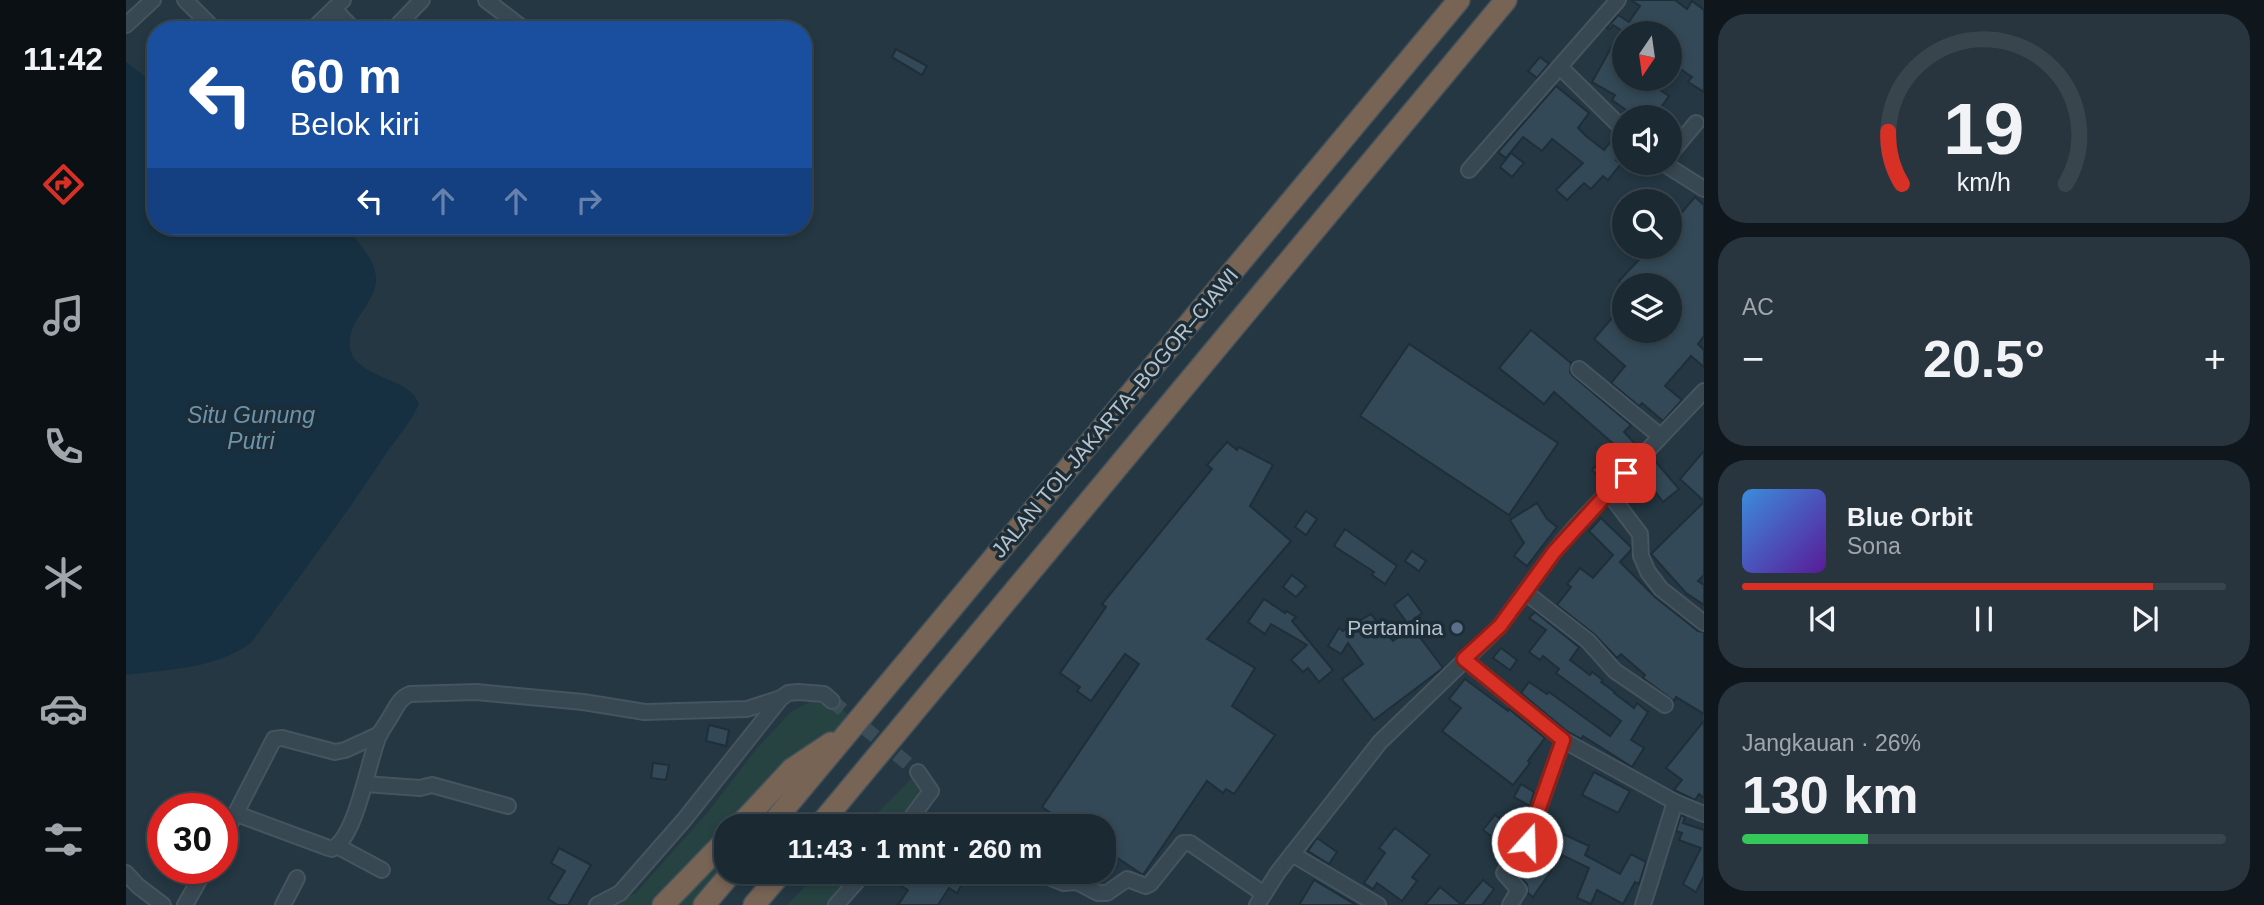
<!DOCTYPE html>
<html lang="id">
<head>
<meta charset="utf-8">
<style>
	body { margin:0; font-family:Helvetica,sans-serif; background:#28353e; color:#f1f3f6; height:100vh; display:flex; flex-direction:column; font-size:26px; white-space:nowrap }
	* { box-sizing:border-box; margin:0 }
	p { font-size:23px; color:#a0a6ac }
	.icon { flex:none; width:38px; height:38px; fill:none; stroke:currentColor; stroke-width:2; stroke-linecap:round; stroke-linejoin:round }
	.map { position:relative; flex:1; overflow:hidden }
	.sheet { display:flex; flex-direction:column; gap:14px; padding:14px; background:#0f171c; width:560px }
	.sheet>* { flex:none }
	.guide { position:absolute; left:21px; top:21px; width:665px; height:214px; border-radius:28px; box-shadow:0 4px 10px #0003,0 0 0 2px #39454d; background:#1a4fa0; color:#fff; overflow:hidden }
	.needle { width:46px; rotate:193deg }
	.controls { position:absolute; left:1486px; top:21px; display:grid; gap:14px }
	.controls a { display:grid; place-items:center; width:70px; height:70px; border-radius:50%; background:#1b2932; box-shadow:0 4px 10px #0003,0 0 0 2px #39454d; font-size:35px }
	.speed { position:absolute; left:21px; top:793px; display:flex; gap:14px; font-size:35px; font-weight:700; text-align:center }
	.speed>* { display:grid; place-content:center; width:91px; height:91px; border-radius:50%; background:#1b2932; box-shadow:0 4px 10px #0003,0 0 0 2px #39454d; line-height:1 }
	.speed .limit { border:10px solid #d22; background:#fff; color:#111 }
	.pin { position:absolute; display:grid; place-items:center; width:60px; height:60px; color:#fff; margin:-30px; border-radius:14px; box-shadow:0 4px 10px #0006 }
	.me { position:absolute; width:77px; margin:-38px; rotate:20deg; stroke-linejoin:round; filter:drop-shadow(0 0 5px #0008) }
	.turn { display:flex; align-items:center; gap:24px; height:147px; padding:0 28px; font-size:32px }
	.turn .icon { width:91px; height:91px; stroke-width:2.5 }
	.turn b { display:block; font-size:49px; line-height:60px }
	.lanes { display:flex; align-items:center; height:66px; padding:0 28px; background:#0003; justify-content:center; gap:35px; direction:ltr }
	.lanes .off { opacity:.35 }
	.big { font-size:52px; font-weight:600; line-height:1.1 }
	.sheet .tile { flex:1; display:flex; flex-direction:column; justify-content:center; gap:10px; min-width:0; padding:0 24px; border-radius:28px; background:#28353e }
	.sheet .dial { align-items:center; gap:0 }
	.dial svg { height:182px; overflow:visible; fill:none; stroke:#39454d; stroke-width:7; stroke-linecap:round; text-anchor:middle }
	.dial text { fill:#f1f3f6; stroke:none }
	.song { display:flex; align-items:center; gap:21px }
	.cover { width:84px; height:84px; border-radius:10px; background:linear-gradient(135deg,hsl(210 70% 55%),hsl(270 70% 35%)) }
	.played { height:7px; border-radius:4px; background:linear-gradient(90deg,#d93025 85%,#39454d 85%) }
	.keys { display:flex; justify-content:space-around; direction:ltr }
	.heat { display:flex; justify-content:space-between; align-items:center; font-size:38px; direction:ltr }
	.charge { height:10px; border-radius:5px; background:linear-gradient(90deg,#34c759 26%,#39454d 0) }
	.trip { position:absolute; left:588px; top:814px; width:402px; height:70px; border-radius:28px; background:#1b2932; box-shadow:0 4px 10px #0003,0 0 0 2px #39454d; font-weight:600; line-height:70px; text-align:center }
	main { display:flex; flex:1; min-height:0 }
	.tab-bar { display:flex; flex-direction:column; width:126px; justify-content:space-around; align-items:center; background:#0b1014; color:#a0a6ac }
	.tab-bar .icon { width:49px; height:49px }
	.tab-bar .active { color:#d93025 }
	.tab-bar b { font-size:32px; color:#f1f3f6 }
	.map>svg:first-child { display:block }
</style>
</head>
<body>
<main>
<nav class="tab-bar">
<b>11:42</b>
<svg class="icon active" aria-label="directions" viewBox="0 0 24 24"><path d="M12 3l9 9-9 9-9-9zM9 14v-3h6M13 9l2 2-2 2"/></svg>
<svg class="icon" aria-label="music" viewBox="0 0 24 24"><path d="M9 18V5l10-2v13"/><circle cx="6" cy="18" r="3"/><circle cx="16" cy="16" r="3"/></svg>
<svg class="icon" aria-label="phone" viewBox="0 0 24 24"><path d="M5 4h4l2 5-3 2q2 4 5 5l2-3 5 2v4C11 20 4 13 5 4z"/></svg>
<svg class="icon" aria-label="climate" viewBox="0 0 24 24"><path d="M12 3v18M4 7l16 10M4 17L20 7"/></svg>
<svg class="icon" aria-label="car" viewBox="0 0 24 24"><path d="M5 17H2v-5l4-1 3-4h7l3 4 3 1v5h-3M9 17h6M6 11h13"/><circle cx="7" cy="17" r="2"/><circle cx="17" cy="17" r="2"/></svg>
<svg class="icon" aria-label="filters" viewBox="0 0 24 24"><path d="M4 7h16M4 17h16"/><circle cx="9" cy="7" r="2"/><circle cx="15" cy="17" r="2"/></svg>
</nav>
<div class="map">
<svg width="1578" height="905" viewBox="0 0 1578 905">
	<rect width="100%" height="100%" fill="#243742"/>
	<!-- green -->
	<g fill="#264341">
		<polygon points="698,694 732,723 644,826 600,826 600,872 578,905 482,905 510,893 582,812 631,748 665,712"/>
		<polygon points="792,772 804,787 779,826 738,826"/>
		<polygon points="694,872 739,872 710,905 661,905"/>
	</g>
	<!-- water -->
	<path fill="#163041" d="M 0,62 L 30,85 L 30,226 L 219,226 C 229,239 245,255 249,271 C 257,303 216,319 225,352 C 231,373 272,379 287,394 C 290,397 291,401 293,404 C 284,424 269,440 257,458 C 216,521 169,582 125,643 C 88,669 44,669 0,675 Z"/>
	<!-- building -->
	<g fill="#334957" stroke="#1f2f39" stroke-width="2">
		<polygon points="1505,0 1549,0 1561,9 1566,1 1578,10 1578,92 1562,82 1566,77 1544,62 1544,33 1498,33 1498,79 1517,79 1543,96 1528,117 1510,117 1486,100 1489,95 1466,82 1495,30 1487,25 1484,29 1481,28 1492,15 1503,22 1514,6"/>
		<polygon points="770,49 801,66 796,75 766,57"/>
		<polygon points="1414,57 1423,64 1411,78 1402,71"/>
		<polygon points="1430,86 1463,113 1452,128 1460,136 1478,150 1490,135 1498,140 1498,150 1490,160 1495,164 1482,180 1477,176 1465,189 1458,183 1441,200 1430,190 1457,163 1426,139 1416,151 1397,137 1380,158 1372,152"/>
		<polygon points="1385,153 1398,163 1386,177 1374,167"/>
		<polygon points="1569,197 1578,205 1578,336 1572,344 1578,350 1578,367 1565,356 1539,386 1556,400 1537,421 1516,403 1513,406 1485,383 1499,366 1468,339 1498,304 1498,331 1544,331 1544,285 1498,285 1493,281 1525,247 1544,247 1544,226"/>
		<polygon points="1405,330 1445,363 1444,372 1447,376 1505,425 1498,432 1512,447 1479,482 1466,470 1490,446 1428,392 1418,404 1373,368"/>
		<polygon points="1283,344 1432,443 1383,515 1234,416"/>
		<polygon points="1101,442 1111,450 1113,447 1147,465 1124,506 1165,541 1081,639 1129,668 1106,706 1149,735 1108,794 1100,789 1097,793 1081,781 1017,875 978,849 978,826 944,826 916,807 1013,664 999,654 965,701 951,691 954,687 934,673 980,607 976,604 1086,469 1081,465"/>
		<polygon points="1578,451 1578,501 1554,479"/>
		<polygon points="1529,461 1553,489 1537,502 1528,490 1524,493 1510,477"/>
		<polygon points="1578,502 1578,575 1572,581 1578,585 1578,605 1560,593 1525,554"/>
		<polygon points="1411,503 1421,519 1431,527 1401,566 1388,556 1398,543 1384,520"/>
		<polygon points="1180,511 1191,519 1180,535 1169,527"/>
		<polygon points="1475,518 1505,547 1505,550 1494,562 1529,597 1572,631 1578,632 1578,714 1550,697 1548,701 1517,678 1519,675 1495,654 1491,658 1468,634 1431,605 1445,587 1441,584 1454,568 1467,578 1487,555 1463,531"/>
		<polygon points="1219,529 1271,566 1259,584 1246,575 1248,572 1208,546"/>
		<polygon points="1286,551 1300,561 1293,571 1279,561"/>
		<polygon points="1166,575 1180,586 1170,597 1157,587"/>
		<polygon points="1282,594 1296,613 1282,624 1268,605"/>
		<polygon points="1138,599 1159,613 1160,611 1170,617 1166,621 1207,670 1193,682 1182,668 1177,672 1165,660 1181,645 1145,624 1139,634 1122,622"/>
		<polygon points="1409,612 1453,647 1444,660 1464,675 1466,672 1477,680 1475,682 1489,692 1488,693 1508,708 1511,703 1522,712 1505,740 1518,748 1506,767 1457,736 1455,739 1442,732 1395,693 1403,682 1421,694 1423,692 1484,736 1495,721 1430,673 1433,669 1417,656 1414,660 1403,652 1420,630 1403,618"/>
		<polygon points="1245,614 1267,641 1286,627 1317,668 1248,720 1216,679 1237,664 1222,643 1215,654 1202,646 1213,628 1217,631"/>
		<polygon points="1375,648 1391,660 1384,670 1367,658"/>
		<polygon points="1339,679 1382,711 1383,709 1419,738 1402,761 1404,763 1387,785 1316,731 1335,708 1323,699"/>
		<polygon points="1578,721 1578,798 1573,794 1569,800 1548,790 1556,780 1540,768"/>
		<polygon points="583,725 603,730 600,746 580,741"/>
		<polygon points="527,763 543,765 540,780 525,778"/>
		<polygon points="1468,772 1504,791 1492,813 1456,795"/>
		<polygon points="1395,784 1408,792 1404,806 1388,797"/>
		<polygon points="1369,815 1394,835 1383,850 1357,830"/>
		<polygon points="1555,815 1559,817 1557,823 1578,830 1578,876 1570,892 1557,884 1575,848 1553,840 1556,833 1550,831"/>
		<polygon points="1269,828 1304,855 1286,877 1291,881 1276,901 1251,883 1247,889 1238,883 1259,853 1253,848"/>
		<polygon points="1428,830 1463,846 1459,855 1494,874 1505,854 1520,862 1513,884 1509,882 1497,904 1471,890 1465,904 1451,898 1463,868 1436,855 1407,897 1402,893 1401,884 1395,878"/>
		<polygon points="1191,838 1211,852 1203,864 1182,851"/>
		<polygon points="433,848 465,865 442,905 432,905 422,899 439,871 425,863"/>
		<polygon points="784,872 843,872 831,893 823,888 812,905 772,905 782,890 775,886"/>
		<polygon points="1188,880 1230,905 1173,905"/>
		<polygon points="1357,880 1368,889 1356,905 1336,905"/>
		<polygon points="1314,887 1336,905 1299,905"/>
	</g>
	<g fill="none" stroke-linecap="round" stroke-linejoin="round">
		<!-- minor-tunnel -->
		<polyline stroke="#3a4c57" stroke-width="14" stroke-dasharray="14 7" stroke-linecap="butt" points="706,701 792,772"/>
		<!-- minor casing -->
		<g stroke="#45545e" stroke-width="18">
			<g id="minor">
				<polyline points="59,0 89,30"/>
				<polyline points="360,0 399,30"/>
				<polyline points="208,9 228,30"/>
				<polyline points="0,25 27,0"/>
				<polyline points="186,30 217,0"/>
				<polyline points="267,30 296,0"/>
				<polyline points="1434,67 1498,130"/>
				<polyline points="1544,154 1570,123"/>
				<polyline points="1537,163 1578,189"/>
				<polyline points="1343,170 1492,0"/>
				<polyline points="1453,369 1534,436"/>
				<polyline points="1482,492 1514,534 1515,556 1522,572 1535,589 1578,623"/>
				<polyline points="1399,592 1462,641 1489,671 1539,705"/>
				<polyline points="1338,659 1437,740 1549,802 1578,814"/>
				<polyline points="239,784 294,788 306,785 382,806"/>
				<path d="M 111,814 L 200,847 L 206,849 C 231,837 242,759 254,733 C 258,727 262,721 266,714 C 271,706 274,698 284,694 L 350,692 L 457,702 L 519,712 L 621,709 L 655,698 L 662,693 L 672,692 L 698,694 L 706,701"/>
				<polyline points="785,819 802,826"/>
				<polyline points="779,826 805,791 792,772"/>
				<polyline points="96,840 148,739 156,738 209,752 219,750 254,734"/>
				<polyline points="211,846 256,870"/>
				<polyline points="1166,854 1252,905"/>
				<polyline points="910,872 938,883 951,882 972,893 981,893 1001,879 1020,886 1024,884 1057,843 1064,843 1138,894"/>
				<polyline points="0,873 12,886 37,905"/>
				<polyline points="59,905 80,868"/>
				<polyline points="157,905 171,878"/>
				<polyline points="471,905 494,893 558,820 655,698"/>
				<polyline points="710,905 739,872"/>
				<polyline points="1131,905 1152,872 1254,742 1374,626 1428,552 1450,526 1578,391"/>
				<polyline points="1384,905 1393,890 1378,873 1402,840 1437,740"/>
				<polyline points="1517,905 1549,802"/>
			</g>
		</g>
		<!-- highway casing -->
		<g stroke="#43525c" stroke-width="24">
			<g id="highway">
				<polyline points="613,826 666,769 705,743"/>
				<polyline points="644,826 1333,0"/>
				<polyline points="693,826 1380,0"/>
				<polyline points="537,905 600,840"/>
				<polyline points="578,905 606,872"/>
				<polyline points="628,905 656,872"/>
			</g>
		</g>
		<!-- minor -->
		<use href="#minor" stroke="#384852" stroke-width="14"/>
		<!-- highway -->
		<use href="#highway" stroke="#786455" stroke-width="21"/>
	</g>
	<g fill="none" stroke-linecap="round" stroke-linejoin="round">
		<!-- route casing -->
		<g stroke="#8d1f18" stroke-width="18">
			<polyline id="route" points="1401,842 1437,740 1338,659 1374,626 1428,552 1500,473"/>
		</g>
		<!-- route -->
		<use href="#route" stroke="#d93025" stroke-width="12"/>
	</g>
	<!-- markers -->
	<circle fill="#5c6f8a" stroke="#1d2d37" stroke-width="2.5" cx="1331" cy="628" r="7"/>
	<g text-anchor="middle" stroke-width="7" stroke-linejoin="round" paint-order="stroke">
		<!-- street labels -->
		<g font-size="21" fill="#b5c2cc" stroke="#1d2d37">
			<text transform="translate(989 413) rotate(-50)" y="7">JALAN TOL JAKARTA–BOGOR–CIAWI</text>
		</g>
		<!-- poi labels -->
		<g font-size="21" fill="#b5c2cc" stroke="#1d2d37" text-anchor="end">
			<text x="1317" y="635">Pertamina</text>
		</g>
		<!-- water labels -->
		<g font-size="23" font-style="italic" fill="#6c94ad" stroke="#1d2d37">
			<text x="125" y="423">Situ Gunung<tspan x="125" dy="26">Putri</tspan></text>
		</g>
	</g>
</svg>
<div class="controls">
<a><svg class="needle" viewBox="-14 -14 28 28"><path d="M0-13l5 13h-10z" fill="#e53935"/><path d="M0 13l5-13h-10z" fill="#a0a6ac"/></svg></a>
<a><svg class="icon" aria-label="sound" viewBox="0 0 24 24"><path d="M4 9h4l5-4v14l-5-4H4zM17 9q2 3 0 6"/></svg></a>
<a><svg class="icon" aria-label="search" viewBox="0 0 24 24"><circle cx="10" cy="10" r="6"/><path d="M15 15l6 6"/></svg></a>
<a><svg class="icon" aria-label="layers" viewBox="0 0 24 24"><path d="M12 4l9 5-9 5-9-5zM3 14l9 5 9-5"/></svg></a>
</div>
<div class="speed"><div class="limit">30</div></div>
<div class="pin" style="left:1500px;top:473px;background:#d93025"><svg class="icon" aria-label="arrive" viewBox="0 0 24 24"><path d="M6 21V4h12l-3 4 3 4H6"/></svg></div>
<svg class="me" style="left:1401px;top:842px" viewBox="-20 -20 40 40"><circle r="17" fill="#d93025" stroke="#fff" stroke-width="3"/><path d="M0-11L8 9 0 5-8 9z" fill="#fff"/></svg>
<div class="trip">11:43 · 1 mnt · 260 m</div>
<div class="guide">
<div class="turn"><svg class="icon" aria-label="left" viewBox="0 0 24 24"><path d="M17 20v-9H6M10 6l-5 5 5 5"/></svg><div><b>60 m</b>Belok kiri</div></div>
<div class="lanes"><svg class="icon" aria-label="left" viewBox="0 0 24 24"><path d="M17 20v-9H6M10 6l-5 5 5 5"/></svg><svg class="icon off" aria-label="ahead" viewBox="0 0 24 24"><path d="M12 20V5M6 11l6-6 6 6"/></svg><svg class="icon off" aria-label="ahead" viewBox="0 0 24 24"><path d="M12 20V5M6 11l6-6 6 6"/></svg><svg class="icon off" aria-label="right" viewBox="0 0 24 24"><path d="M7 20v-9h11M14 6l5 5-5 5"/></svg></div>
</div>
</div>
<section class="sheet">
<div class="tile dial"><svg viewBox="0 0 100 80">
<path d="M14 69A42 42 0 1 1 86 69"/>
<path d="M14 69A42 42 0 0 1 8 46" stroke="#d93025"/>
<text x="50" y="56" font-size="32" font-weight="700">19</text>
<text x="50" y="72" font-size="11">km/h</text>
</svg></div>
<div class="tile"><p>AC</p>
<div class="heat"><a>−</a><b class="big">20.5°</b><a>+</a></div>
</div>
<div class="tile">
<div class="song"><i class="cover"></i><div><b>Blue Orbit</b><p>Sona</p></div></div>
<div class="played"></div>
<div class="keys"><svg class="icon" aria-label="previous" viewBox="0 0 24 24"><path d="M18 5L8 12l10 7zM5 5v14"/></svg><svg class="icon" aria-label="pause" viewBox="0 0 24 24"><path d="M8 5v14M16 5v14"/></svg><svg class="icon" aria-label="next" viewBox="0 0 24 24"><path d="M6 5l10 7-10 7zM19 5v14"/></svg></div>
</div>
<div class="tile"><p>Jangkauan · 26%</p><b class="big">130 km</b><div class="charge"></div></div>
</section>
</main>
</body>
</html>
